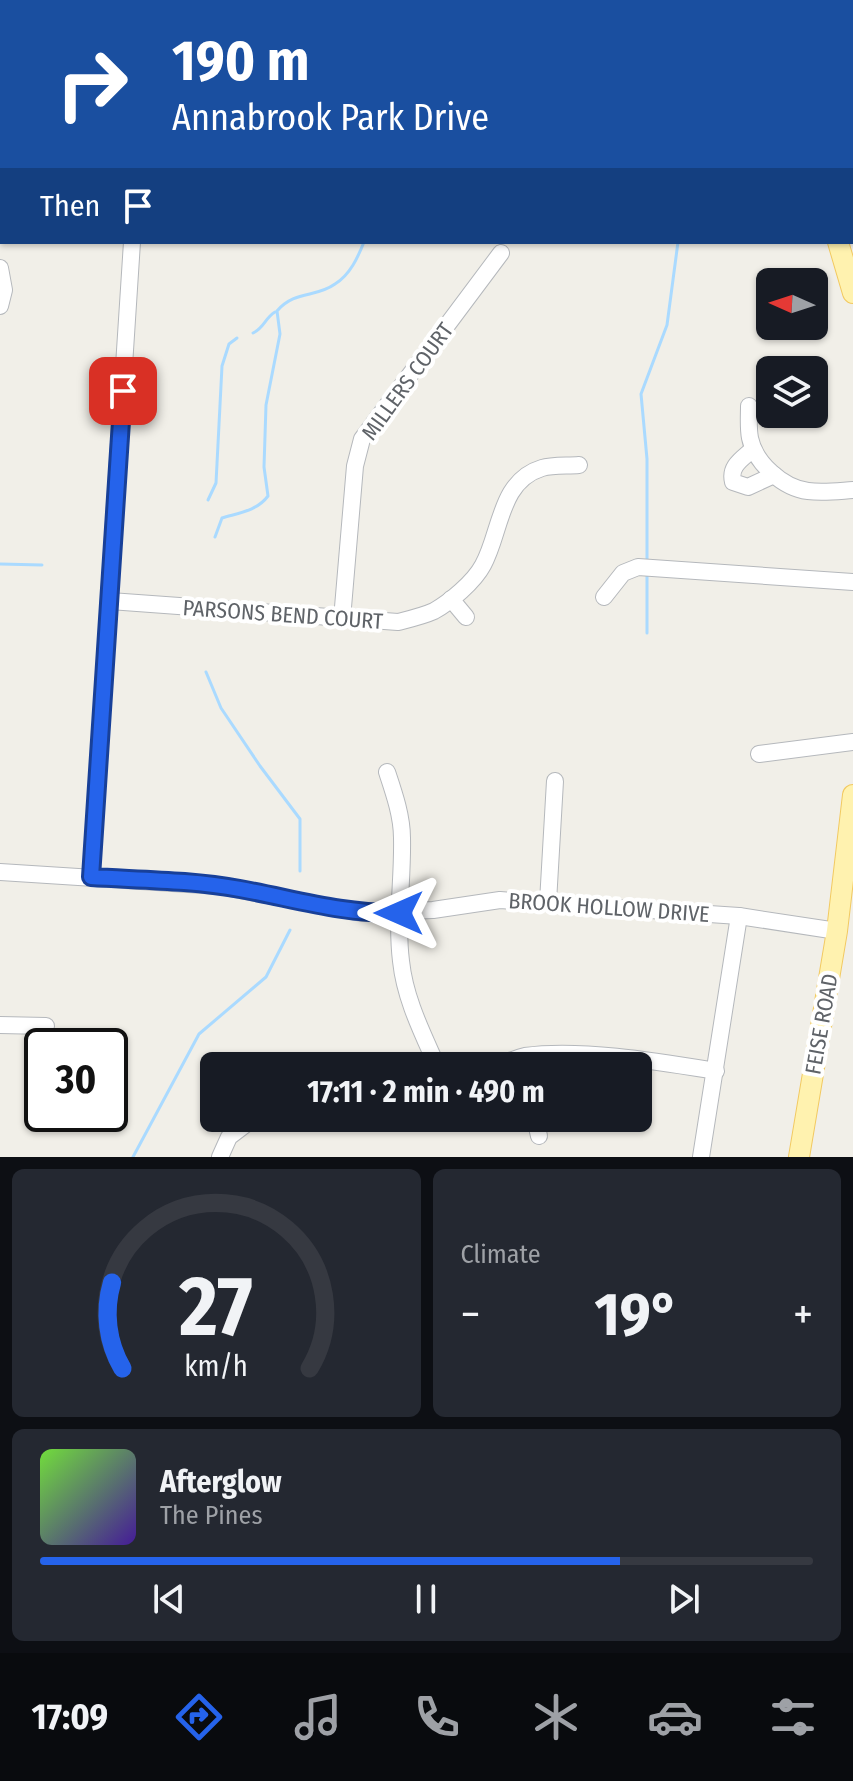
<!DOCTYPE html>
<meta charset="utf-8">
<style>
body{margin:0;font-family:"Fira Sans Condensed",sans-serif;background:#242831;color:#f1f3f6;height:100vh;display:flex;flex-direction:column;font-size:30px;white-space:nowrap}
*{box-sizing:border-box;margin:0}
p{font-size:26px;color:#9ea1a6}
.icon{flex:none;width:44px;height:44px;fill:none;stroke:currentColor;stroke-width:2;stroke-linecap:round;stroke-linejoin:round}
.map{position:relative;height:1157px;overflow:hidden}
.panel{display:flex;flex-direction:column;gap:12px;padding:12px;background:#0d0f14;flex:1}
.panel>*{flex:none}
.guide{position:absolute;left:0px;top:0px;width:854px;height:244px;box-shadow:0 2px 6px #0004;background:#1a4fa0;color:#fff;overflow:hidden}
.needle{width:52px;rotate:273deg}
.controls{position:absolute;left:756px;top:268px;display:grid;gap:16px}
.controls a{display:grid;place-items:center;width:72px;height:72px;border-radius:12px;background:#171b24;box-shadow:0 2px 6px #0004;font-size:40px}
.speed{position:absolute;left:24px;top:1028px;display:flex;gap:16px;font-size:40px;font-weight:700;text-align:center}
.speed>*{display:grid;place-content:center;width:104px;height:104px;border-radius:50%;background:#171b24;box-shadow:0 2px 6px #0004;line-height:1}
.speed .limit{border:4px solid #111;border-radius:12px;background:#fff;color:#111}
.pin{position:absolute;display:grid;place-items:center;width:68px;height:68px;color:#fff;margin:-34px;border-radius:16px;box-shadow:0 4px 12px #0006}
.me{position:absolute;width:88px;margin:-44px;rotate:270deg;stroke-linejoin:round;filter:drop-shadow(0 0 6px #0008)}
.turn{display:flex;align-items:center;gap:28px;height:168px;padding:0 40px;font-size:36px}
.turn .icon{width:104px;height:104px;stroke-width:2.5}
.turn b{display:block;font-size:56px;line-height:68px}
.then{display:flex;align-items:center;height:76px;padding:0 40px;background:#0003;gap:16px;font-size:30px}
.big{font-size:60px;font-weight:700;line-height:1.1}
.panel .card{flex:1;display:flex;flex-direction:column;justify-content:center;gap:12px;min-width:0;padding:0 28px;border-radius:12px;background:#242831}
.panel .dial{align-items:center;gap:0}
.dial svg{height:208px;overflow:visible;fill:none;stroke:#363941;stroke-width:7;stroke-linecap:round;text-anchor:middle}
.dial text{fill:#f1f3f6;stroke:none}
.song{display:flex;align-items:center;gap:24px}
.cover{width:96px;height:96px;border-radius:12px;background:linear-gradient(135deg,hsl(100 70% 55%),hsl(260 70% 35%))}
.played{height:8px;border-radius:4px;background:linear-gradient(90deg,#2563eb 75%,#363941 75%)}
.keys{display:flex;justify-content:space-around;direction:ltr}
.heat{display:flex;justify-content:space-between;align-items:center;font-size:44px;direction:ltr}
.panel .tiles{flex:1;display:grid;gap:12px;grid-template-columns:1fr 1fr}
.card:last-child{grid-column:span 2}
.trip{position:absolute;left:200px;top:1052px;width:452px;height:80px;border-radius:12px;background:#171b24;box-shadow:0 2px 6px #0004;font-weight:700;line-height:80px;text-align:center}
.tab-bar{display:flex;height:128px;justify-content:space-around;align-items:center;background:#090b0e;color:#9ea1a6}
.tab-bar .icon{width:56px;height:56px}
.tab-bar .current{color:#2563eb}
.tab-bar b{font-size:36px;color:#f1f3f6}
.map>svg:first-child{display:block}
</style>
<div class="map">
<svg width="853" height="1157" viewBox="0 0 853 1157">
<rect width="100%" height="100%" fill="#f1efe8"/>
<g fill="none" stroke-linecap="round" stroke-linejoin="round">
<!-- stream -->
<g stroke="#aadaff" stroke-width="3">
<path d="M576 0 578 2"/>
<path d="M534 2V0"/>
<path d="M253 333C264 328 265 318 275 312"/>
<path d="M208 500 216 483 222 366 229 344 237 338"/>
<path d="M215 537 222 518C238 513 257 511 268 496L264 467 266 405 280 334 277 311C295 290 316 298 335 284 350 275 358 257 364 242"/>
<path d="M647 561V459L641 394 667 325 678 242"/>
<path d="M0 564 42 565"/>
<path d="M647 573V633"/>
<path d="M206 672 221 708 260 766 300 819V871"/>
<path d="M133 1157 199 1034 266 977 290 930"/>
</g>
<!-- minor casing -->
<g stroke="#b5b8bc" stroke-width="18">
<g id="minor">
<path d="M315 0 318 2"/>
<path d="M239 2 241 0"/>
<path d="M0 268 4 290 0 306"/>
<path d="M749 406C749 416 748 428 750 438 755 463 783 488 808 491 823 493 838 491 853 490"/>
<path d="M753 449C742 459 729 466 733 482L748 487 774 475"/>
<path d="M604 597 623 573 638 567 853 582"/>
<path d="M451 599 466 617"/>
<path d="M110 601 398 622C410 619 423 616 434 611 450 602 474 582 483 565 501 533 499 481 542 468 552 465 567 466 579 465"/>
<path d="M342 619 355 466 362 439 501 253"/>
<path d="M759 754 853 742"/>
<path d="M387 772C394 793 402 816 402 838 403 879 396 920 401 961 405 999 422 1032 437 1066"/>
<path d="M0 872 219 886 362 913 433 910 500 900 739 916 837 931"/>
<path d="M91 877 132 242"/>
<path d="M548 902 555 781"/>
<path d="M0 1025 46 1026"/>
<path d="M496 1066C506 1063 516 1058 525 1056 580 1048 661 1062 716 1071"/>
<path d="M535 1118 539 1136"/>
<path d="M220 1157 229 1137 254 1118"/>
<path d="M701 1157 739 916"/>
</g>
</g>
<!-- major casing -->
<g stroke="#f2c960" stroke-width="22">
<g id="major">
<path d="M739 0 741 2"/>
<path d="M838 242 853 293"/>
<path d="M799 1157 837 931 853 795"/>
</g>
</g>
<!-- minor -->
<use href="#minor" stroke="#fff" stroke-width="16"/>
<!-- major -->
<use href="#major" stroke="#fff2af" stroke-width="20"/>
</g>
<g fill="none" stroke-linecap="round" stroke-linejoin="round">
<!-- route casing -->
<g stroke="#184099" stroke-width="20">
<path id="route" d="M123 391 91 877C140 880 191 880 240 889 295 899 342 914 399 913"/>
</g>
<!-- route -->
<use href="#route" stroke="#2563eb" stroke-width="14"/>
</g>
<g text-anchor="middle" stroke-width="8" stroke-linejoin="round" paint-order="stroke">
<!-- street labels -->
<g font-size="22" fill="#5f6368" stroke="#fff">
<text transform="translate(407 381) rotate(-54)" y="8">MILLERS COURT</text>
<text transform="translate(283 614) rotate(4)" y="8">PARSONS BEND COURT</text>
<text transform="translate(609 907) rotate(4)" y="8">BROOK HOLLOW DRIVE</text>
<text transform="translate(821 1024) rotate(-80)" y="8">FEISE ROAD</text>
</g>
</g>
</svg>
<div class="controls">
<a><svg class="needle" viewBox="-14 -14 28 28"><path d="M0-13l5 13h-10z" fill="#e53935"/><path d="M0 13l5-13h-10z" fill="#9ea1a6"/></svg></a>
<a><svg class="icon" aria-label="layers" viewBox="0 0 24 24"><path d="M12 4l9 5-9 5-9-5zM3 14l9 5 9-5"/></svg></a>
</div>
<div class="speed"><div class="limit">30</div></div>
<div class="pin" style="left:123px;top:391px;background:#d93025"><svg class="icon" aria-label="arrive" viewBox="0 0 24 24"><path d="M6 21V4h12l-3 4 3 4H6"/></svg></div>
<svg class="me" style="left:399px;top:913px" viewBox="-20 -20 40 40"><path d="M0-17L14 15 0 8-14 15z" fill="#2563eb" stroke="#fff" stroke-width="4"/></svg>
<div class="trip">17:11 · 2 min · 490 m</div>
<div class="guide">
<div class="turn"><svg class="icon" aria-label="right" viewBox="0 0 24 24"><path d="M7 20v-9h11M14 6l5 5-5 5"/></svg><div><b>190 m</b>Annabrook Park Drive</div></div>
<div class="then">Then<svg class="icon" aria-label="arrive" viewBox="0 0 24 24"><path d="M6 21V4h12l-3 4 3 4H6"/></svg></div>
</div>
</div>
<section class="panel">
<div class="tiles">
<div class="card dial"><svg viewBox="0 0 100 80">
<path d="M14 69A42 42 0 1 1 86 69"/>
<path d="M14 69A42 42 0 0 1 10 36" stroke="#2563eb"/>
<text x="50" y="56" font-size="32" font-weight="700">27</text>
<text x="50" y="72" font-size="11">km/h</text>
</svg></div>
<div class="card"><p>Climate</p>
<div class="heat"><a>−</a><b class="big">19°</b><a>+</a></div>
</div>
<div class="card">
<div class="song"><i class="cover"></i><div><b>Afterglow</b><p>The Pines</p></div></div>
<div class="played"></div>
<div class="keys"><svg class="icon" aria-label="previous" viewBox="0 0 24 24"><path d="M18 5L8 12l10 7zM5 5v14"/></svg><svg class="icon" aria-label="pause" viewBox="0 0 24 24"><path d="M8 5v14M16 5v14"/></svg><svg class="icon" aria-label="next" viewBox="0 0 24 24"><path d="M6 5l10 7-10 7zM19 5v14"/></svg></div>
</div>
</div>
</section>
<nav class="tab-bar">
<b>17:09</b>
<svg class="icon current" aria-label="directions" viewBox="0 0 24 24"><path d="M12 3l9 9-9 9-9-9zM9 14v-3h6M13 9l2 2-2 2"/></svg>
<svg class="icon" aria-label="music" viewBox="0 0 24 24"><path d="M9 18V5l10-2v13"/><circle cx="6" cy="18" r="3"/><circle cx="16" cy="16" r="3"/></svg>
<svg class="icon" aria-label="phone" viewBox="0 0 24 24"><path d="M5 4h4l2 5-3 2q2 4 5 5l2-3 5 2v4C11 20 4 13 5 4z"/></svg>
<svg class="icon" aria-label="climate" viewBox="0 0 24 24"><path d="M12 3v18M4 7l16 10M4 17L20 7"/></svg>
<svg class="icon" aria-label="car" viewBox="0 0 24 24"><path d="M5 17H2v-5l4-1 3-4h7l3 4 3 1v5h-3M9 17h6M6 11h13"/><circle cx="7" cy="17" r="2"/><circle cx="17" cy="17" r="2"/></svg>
<svg class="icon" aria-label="filters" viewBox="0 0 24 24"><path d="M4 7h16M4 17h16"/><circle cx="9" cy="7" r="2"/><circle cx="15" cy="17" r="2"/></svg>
</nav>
